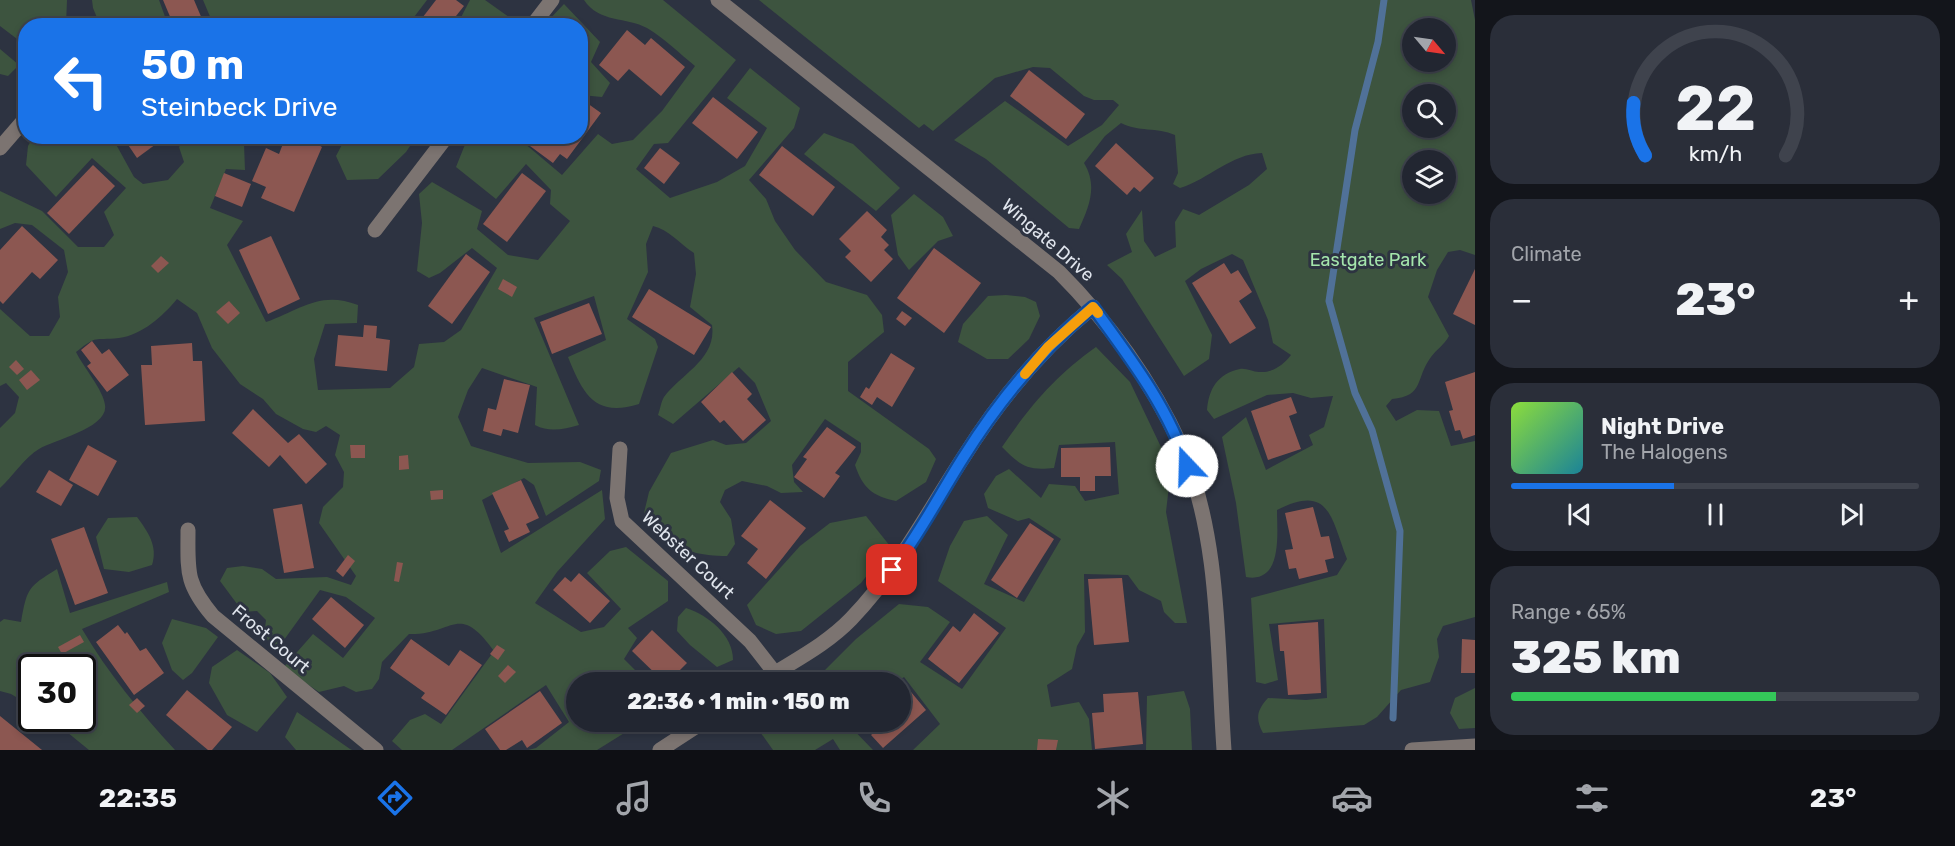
<!DOCTYPE html>
<meta charset="utf-8">
<style>
body{margin:0;font-family:Rubik,sans-serif;background:#2a2e39;color:#f1f3f6;height:100vh;display:flex;flex-direction:column;font-size:22px;white-space:nowrap}
*{box-sizing:border-box;margin:0}
p{font-size:20px;color:#a2a5ab}
.icon{flex:none;width:33px;height:33px;fill:none;stroke:currentColor;stroke-width:2;stroke-linecap:round;stroke-linejoin:round}
.map{position:relative;flex:1;overflow:hidden}
.drawer{display:flex;flex-direction:column;gap:15px;padding:15px;background:#13151b;width:480px}
.drawer>*{flex:none}
.hud{position:absolute;left:18px;top:18px;width:570px;height:126px;border-radius:24px;box-shadow:0 3px 9px #0003,0 0 0 2px #3f434d;background:#1a73e8;color:#fff;overflow:hidden}
.needle{width:39px;rotate:119deg}
.buttons{position:absolute;left:1402px;top:18px;display:grid;gap:12px}
.buttons a{display:grid;place-items:center;width:54px;height:54px;border-radius:50%;background:#222631;box-shadow:0 3px 9px #0003,0 0 0 2px #3f434d;font-size:30px}
.speed{position:absolute;left:18px;top:654px;display:flex;gap:12px;font-size:30px;font-weight:700;text-align:center}
.speed>*{display:grid;place-content:center;width:78px;height:78px;border-radius:50%;background:#222631;box-shadow:0 3px 9px #0003,0 0 0 2px #3f434d;line-height:1}
.speed .limit{border:3px solid #111;border-radius:9px;background:#fff;color:#111}
.pin{position:absolute;display:grid;place-items:center;width:51px;height:51px;color:#fff;margin:-26px;border-radius:12px;box-shadow:0 3px 9px #0006}
.me{position:absolute;width:66px;margin:-33px;rotate:339deg;stroke-linejoin:round;filter:drop-shadow(0 0 4px #0008)}
.turn{display:flex;align-items:center;gap:21px;height:126px;padding:0 24px;font-size:27px}
.turn .icon{width:78px;height:78px;stroke-width:2.5}
.turn b{display:block;font-size:42px;line-height:51px}
.big{font-size:45px;font-weight:800;line-height:1.1}
.drawer .tile{flex:1;display:flex;flex-direction:column;justify-content:center;gap:9px;min-width:0;padding:0 21px;border-radius:24px;background:#2a2e39}
.drawer .dial{align-items:center;gap:0}
.dial svg{height:156px;overflow:visible;fill:none;stroke:#3f434d;stroke-width:7;stroke-linecap:round;text-anchor:middle}
.dial text{fill:#f1f3f6;stroke:none}
.song{display:flex;align-items:center;gap:18px}
.cover{width:72px;height:72px;border-radius:9px;background:linear-gradient(135deg,hsl(90 70% 55%),hsl(190 70% 35%))}
.played{height:6px;border-radius:3px;background:linear-gradient(90deg,#1a73e8 40%,#3f434d 40%)}
.keys{display:flex;justify-content:space-around;direction:ltr}
.heat{display:flex;justify-content:space-between;align-items:center;font-size:33px;direction:ltr}
.charge{height:9px;border-radius:4px;background:linear-gradient(90deg,#34c759 65%,#3f434d 0)}
.trip{position:absolute;left:566px;top:672px;width:345px;height:60px;border-radius:30px;background:#222631;box-shadow:0 3px 9px #0003,0 0 0 2px #3f434d;font-weight:800;line-height:60px;text-align:center}
.tabs{display:flex;height:96px;justify-content:space-around;align-items:center;background:#0e0f14;color:#a2a5ab}
.tabs .icon{width:42px;height:42px}
.tabs .active{color:#1a73e8}
.tabs b{font-size:27px;color:#f1f3f6}
main{display:flex;flex:1;min-height:0}
.map>svg:first-child{display:block}
</style>
<main>
<div class="map">
<svg width="1475" height="750" viewBox="0 0 1475 750">
<rect width="100%" height="100%" fill="#2d3341"/>
<!-- green -->
<g fill="#3d543f" fill-rule="evenodd">
<path d="M0 0H67L66 25 26 26 25 45 0 26Z"/>
<path d="M92 0H159L168 25H100L93 8Z"/>
<path d="M203 0H427L408 25 214 26Z"/>
<path d="M470 0H485L519 24 457 25Z"/>
<path d="M584 0H663L736 60 668 143 654 144 636 169 670 198 717 182 745 166 767 128 727 98 750 68 800 108 794 128 749 180 766 199 775 221 795 250 826 282 867 295 882 315 884 332 848 362V391L929 449 936 459 926 482 896 501C872 496 863 488 855 465L861 452V443L825 419 792 465 794 482 803 492 781 493 767 486 742 481 725 490 720 502 731 519 735 544 727 556C703 556 674 551 656 534 650 529 647 519 644 513L649 492 671 453 713 440 726 445 746 443 771 421 755 383 739 367 673 424 658 415C660 410 661 402 664 397 681 374 717 359 712 325L690 307 696 274 694 253C680 244 668 229 653 226L646 244 648 272 627 319 655 339 658 347 639 404C595 418 583 394 568 357L606 340 594 296 534 318 579 425C564 429 550 433 535 425L537 387 482 368 468 390 458 417 471 446 528 463 580 462 601 470 599 481 546 516 534 485 524 478 482 500 501 553 602 490 605 519 557 572 535 603 581 632 604 627 621 609 587 573 610 551 626 547 668 581V601L628 628 637 638 624 659 647 682H576V722H642L597 750H528L536 748 569 722 546 685 452 750H402L392 741 410 720 425 714 441 724 494 651C458 601 454 635 409 634L382 662 379 679 372 689 356 692 344 686 319 692 283 668 313 634 343 658 375 618 346 597 320 590 276 651 264 636 266 620 257 611 243 612 220 581 227 568 243 566 262 569 276 579 327 577 351 585 356 576 319 523 323 507 343 487 344 472 335 455 340 435 326 426 316 432 303 429 276 414 263 399 240 384 212 348 197 313 177 299C163 316 142 335 119 338 92 341 99 334 76 352 82 365 104 391 105 405 109 428 54 440 39 449 25 457 12 477 0 488V428L15 413 19 397 6 383 0 386V309L30 336H49L60 317 58 297 68 272 64 250 32 225 15 223 0 229V191L42 211 78 247H104L114 235 104 212 126 188 92 158 56 197 26 165 28 146 33 137H112L134 177 143 184 168 180 184 162 179 147 186 137H250L244 144 245 170 226 169 210 208 243 221 227 245 266 322C300 310 320 290 358 305L357 323 325 324 314 359 318 390 390 388 414 367 419 344 444 342 461 330 497 268 472 248 440 273 429 278 417 271 422 223 419 194 432 182 482 211 477 229 508 255 538 260 570 221 550 204 551 190 526 164 496 199 456 167 468 137H517L562 175 598 134 612 144 633 140 662 111 695 66C680 54 664 38 647 28 627 17 599 23 584 0Z"/>
<path d="M759 0H1471L1475 20V255L1460 250 1448 252 1437 270 1428 297 1449 336C1444 345 1437 349 1431 357 1415 378 1425 396 1392 399L1386 406 1396 421 1417 410 1439 411 1451 446 1475 441V617L1443 626 1437 639 1439 657 1430 682 1401 690 1377 717 1364 725 1263 733C1255 718 1257 710 1268 698L1306 700 1327 698 1324 619 1269 624 1278 680 1265 684 1256 682 1251 598 1337 575 1347 559C1331 518 1330 483 1277 510 1277 533 1283 584 1246 577L1236 503 1222 437 1246 417 1266 470 1313 445 1309 435 1324 427 1333 396 1311 398 1293 393 1267 395 1214 419 1207 410C1209 389 1217 374 1240 369 1246 368 1253 372 1259 372 1273 373 1283 365 1291 355L1273 343 1268 320 1243 260 1232 254 1201 269 1185 281 1212 335 1209 359 1184 376 1122 279 1107 265 1132 252 1126 234 1142 210 1144 241 1155 257 1176 247 1175 222 1183 209 1199 215 1249 185 1267 169 1262 153C1231 154 1209 179 1180 188L1173 184 1178 173 1175 135C1157 127 1138 132 1121 123L1105 136 1084 163C1098 186 1089 207 1079 229L1069 228 986 159 954 140 1005 101 1068 146 1102 125 1119 105 1113 100H1094L1084 96 1050 68 1033 67 995 78 933 131 924 124 919 128ZM1413 28H1446V62H1413ZM1413 94H1446V128H1413ZM1413 160H1446V194H1413Z"/>
<path d="M564 4 600 42 591 62 610 83 602 97 581 95 580 26 544 25Z"/>
<path d="M0 49 19 65 8 76 0 74Z"/>
<path d="M824 133 853 144 900 188 876 211 804 154Z"/>
<path d="M346 137V136L416 137 406 152 378 179 347 180 336 156Z"/>
<path d="M914 194 943 217 953 236 938 241 909 270 898 255 891 215Z"/>
<path d="M1006 295 1025 297 1036 302 1040 316 1029 339 1008 359H987L958 342 963 324 988 296Z"/>
<path d="M1096 347 1130 382 1171 468 1166 512 1187 623H1175L1164 612 1161 601 1139 590 1128 575 1084 574 1085 632 1077 646 1072 669 1047 685 1051 707 1079 702 1089 719 1092 750H913L940 724 904 677 897 682H830L825 670 856 639 899 604 928 607 950 622 920 662 962 689 1006 628 938 581 950 546 964 521 987 516 1008 535 984 584 1024 602 1061 539 1029 518 1018 521 988 508 984 494 996 476 1009 469 1041 498 1049 484 1075 486 1085 501 1119 494 1115 442 1059 445 1054 468C1027 471 1021 466 1002 447 1030 406 1055 376 1096 347Z"/>
<path d="M866 516 890 546 861 583 801 631 776 634 756 625 747 605 800 546 830 523Z"/>
<path d="M137 517C148 532 158 546 152 565L129 572 104 569 96 537 108 518Z"/>
<path d="M57 569 70 613 167 582 169 592 82 629C108 673 140 712 175 750H89L51 719 82 718V668H32L31 706 11 694 0 691V622L4 619 21 622C27 588 28 587 57 569Z"/>
<path d="M686 608C708 615 733 635 733 660L717 667 690 645 677 631 678 617Z"/>
<path d="M172 619 206 628 218 637 192 673 183 680 172 670 162 643Z"/>
<path d="M237 650 270 673 287 697 257 732 227 715 209 683 212 667Z"/>
<path d="M1475 688V728L1459 729 1450 713 1455 698Z"/>
<path d="M1184 691 1190 709 1192 750H1146L1147 696Z"/>
<path d="M297 712 350 749 352 750H296L285 737Z"/>
<path d="M753 722H846L873 750H840L833 739 815 750H773Z"/>
</g>
<g fill="none" stroke-linecap="round" stroke-linejoin="round">
<!-- stream -->
<path stroke="#507198" stroke-width="7" d="M1384 0 1378 42 1355 130 1329 301 1355 393 1372 430 1400 531 1393 718"/>
</g>
<!-- building -->
<g fill="#8c5751">
<path d="M163 0H194L205 26H174Z"/>
<path d="M436 0H456L464 6 448 26H416Z"/>
<path d="M627 30 645 45 651 38 685 67 661 96 629 69 618 81 599 65Z"/>
<path d="M1029 70 1085 114 1066 139 1010 96Z"/>
<path d="M713 97 758 132 737 159 692 123Z"/>
<path d="M580 98 601 113 567 159 560 154 553 163 530 146 537 136H580Z"/>
<path d="M122 136H167L137 158Z"/>
<path d="M286 136H303L322 147 294 212 261 198 266 187 252 181 266 148 279 154Z"/>
<path d="M1116 143 1154 178 1140 192 1134 187 1127 195 1095 166Z"/>
<path d="M782 146 835 187 813 216 759 175Z"/>
<path d="M660 148 680 163 664 184 644 168Z"/>
<path d="M93 165 115 186 69 234 47 213Z"/>
<path d="M224 173 251 184 242 207 215 196Z"/>
<path d="M522 173 546 191 507 242 483 224Z"/>
<path d="M867 211 887 230 881 237 889 245 884 250 893 259 871 282 845 257 851 251 839 239Z"/>
<path d="M22 226 58 260 40 279 32 272 3 304 0 301V250Z"/>
<path d="M271 236 300 299 268 314 239 250Z"/>
<path d="M934 248 981 283 944 333 897 298Z"/>
<path d="M466 254 490 272 452 324 428 306Z"/>
<path d="M161 256 169 263 158 273 151 266Z"/>
<path d="M1224 263 1231 274 1238 270 1252 292 1239 301 1256 328 1230 344 1192 283Z"/>
<path d="M1475 269V325L1453 314Z"/>
<path d="M503 279 517 287 512 297 498 289Z"/>
<path d="M649 289 711 327 694 355 632 317Z"/>
<path d="M229 301 240 313 228 324 216 312Z"/>
<path d="M589 303 602 334 552 354 540 322Z"/>
<path d="M902 311 912 318 905 326 896 319Z"/>
<path d="M364 325 377 326 376 338 390 340 387 371 335 366 338 335 363 337Z"/>
<path d="M92 341 102 354 109 349 129 375 107 392 87 366 91 363 81 350Z"/>
<path d="M192 343 193 361H202L205 421 145 425 141 365H152L151 346Z"/>
<path d="M891 353 915 368 892 407 877 397 872 405 860 397 866 387 869 389Z"/>
<path d="M16 360 24 369 17 375 9 367Z"/>
<path d="M31 370 40 380 27 390 19 380Z"/>
<path d="M732 372 752 394 747 399 766 420 743 441 724 420 720 423 701 402Z"/>
<path d="M1475 372V435L1463 439 1460 430 1455 431 1449 411 1453 410 1445 382Z"/>
<path d="M504 379 530 385 518 433 503 429 501 436 483 431 488 408 496 410Z"/>
<path d="M1291 397 1297 413 1289 416 1301 449 1268 460 1251 411Z"/>
<path d="M253 409 288 443 299 434 327 464 306 484 280 455 269 467 232 433Z"/>
<path d="M827 427 856 447 835 473 840 476 824 498 794 477 807 459 803 457Z"/>
<path d="M88 445 117 461 98 496 69 480Z"/>
<path d="M350 445H365V458H351Z"/>
<path d="M1110 447 1111 476H1095V491H1080V477H1061V448Z"/>
<path d="M408 455 409 469 399 470V456Z"/>
<path d="M49 470 73 485 61 506 36 492Z"/>
<path d="M521 480 539 518 526 524 530 532 509 542 504 531 509 529 492 493Z"/>
<path d="M443 490V499L431 500 430 491Z"/>
<path d="M770 500 806 528 766 579 747 563 758 549 741 536Z"/>
<path d="M302 504 314 568 284 573 273 509Z"/>
<path d="M1313 507 1321 537 1329 536 1334 558 1325 560 1328 572 1299 579 1296 568 1289 569 1285 550 1293 549 1285 513Z"/>
<path d="M1030 523 1054 539 1017 598 991 580Z"/>
<path d="M84 527 108 593 75 605 51 539Z"/>
<path d="M348 555 355 561 343 577 336 571Z"/>
<path d="M397 562 403 563 399 582 394 581Z"/>
<path d="M579 573 610 601 590 623 553 590 565 577 571 582Z"/>
<path d="M1122 578 1129 642 1094 645 1088 579Z"/>
<path d="M331 597 364 625 345 648 312 619Z"/>
<path d="M974 613 999 633 959 683 928 659 953 626 960 632Z"/>
<path d="M1318 622 1321 693 1288 695 1284 651H1280L1278 625Z"/>
<path d="M118 625 125 634 127 632 140 651 146 648 164 673 134 695 96 642Z"/>
<path d="M652 630 687 663 668 682H664L632 651Z"/>
<path d="M80 635 84 642 62 654 58 647Z"/>
<path d="M411 639 449 666 460 650 482 665 446 715 421 698 425 693 390 668Z"/>
<path d="M1462 639 1475 640V673H1461Z"/>
<path d="M497 645 505 650 498 660 490 654Z"/>
<path d="M508 665 516 672 505 683 498 676Z"/>
<path d="M906 686 926 710 883 748 871 735 882 725 879 722H900V691Z"/>
<path d="M187 690 232 727 212 750H208L166 715Z"/>
<path d="M540 691 562 723 527 748 522 740 506 750H500L485 729Z"/>
<path d="M1138 692 1143 744 1095 749 1092 713 1104 712 1103 694Z"/>
<path d="M137 698 145 706 137 713 129 705Z"/>
<path d="M0 716 42 750H0Z"/>
<path d="M1038 739 1058 740 1056 750H1037Z"/>
</g>
<g fill="none" stroke-linecap="round" stroke-linejoin="round">
<!-- minor -->
<g stroke="#7c7471" stroke-width="15">
<path d="M718 0 1059 272C1108 321 1152 382 1181 446 1221 537 1217 652 1224 750"/>
<path d="M532 26 552 0"/>
<path d="M0 148 26 118"/>
<path d="M375 230 447 136"/>
<path d="M620 449 617 498 622 521 750 641 775 673"/>
<path d="M188 530C188 571 185 583 213 616L376 750"/>
<path d="M761 682C791 662 825 646 851 619 898 570 926 515 963 458 998 402 1041 349 1093 307"/>
<path d="M660 750 703 722"/>
<path d="M1412 750 1475 746"/>
</g>
</g>
<g fill="none" stroke-linecap="round" stroke-linejoin="round">
<!-- route casing -->
<g stroke="#114b97" stroke-width="15">
<path id="route" d="M892 570C919 535 939 496 963 458 998 402 1041 349 1093 307 1128 355 1169 408 1187 466"/>
</g>
<!-- route -->
<use href="#route" stroke="#1a73e8" stroke-width="10"/>
<!-- slow -->
<path stroke="#f59e0b" stroke-width="10" d="M1025 374 1048 347 1093 307 1098 313"/>
</g>
<g text-anchor="middle" stroke-width="6" stroke-linejoin="round" paint-order="stroke">
<!-- street labels -->
<g font-size="18" fill="#e0e5ed" stroke="#2d3341">
<text transform="translate(1048 240) rotate(41)" y="6">Wingate Drive</text>
<text transform="translate(688 555) rotate(43)" y="6">Webster Court</text>
<text transform="translate(271 639) rotate(40)" y="6">Frost Court</text>
</g>
<!-- park labels -->
<g font-size="18" fill="#a4e5ac" stroke="#2d3341">
<text x="1368" y="266">Eastgate Park</text>
</g>
</g>
</svg>
<div class="buttons">
<a><svg class="needle" viewBox="-14 -14 28 28"><path d="M0-13l5 13h-10z" fill="#e53935"/><path d="M0 13l5-13h-10z" fill="#a2a5ab"/></svg></a>
<a><svg class="icon" aria-label="search" viewBox="0 0 24 24"><circle cx="10" cy="10" r="6"/><path d="M15 15l6 6"/></svg></a>
<a><svg class="icon" aria-label="layers" viewBox="0 0 24 24"><path d="M12 4l9 5-9 5-9-5zM3 14l9 5 9-5"/></svg></a>
</div>
<div class="speed"><div class="limit">30</div></div>
<div class="pin" style="left:892px;top:570px;background:#d93025"><svg class="icon" aria-label="arrive" viewBox="0 0 24 24"><path d="M6 21V4h12l-3 4 3 4H6"/></svg></div>
<svg class="me" style="left:1187px;top:466px" viewBox="-20 -20 40 40"><circle r="19" fill="#fff"/><path d="M0-13L10 11 0 6-10 11z" fill="#1a73e8"/></svg>
<div class="trip">22:36 · 1 min · 150 m</div>
<div class="hud">
<div class="turn"><svg class="icon" aria-label="left" viewBox="0 0 24 24"><path d="M17 20v-9H6M10 6l-5 5 5 5"/></svg><div><b>50 m</b>Steinbeck Drive</div></div>
</div>
</div>
<section class="drawer">
<div class="tile dial"><svg viewBox="0 0 100 80">
<path d="M14 69A42 42 0 1 1 86 69"/>
<path d="M14 69A42 42 0 0 1 8 42" stroke="#1a73e8"/>
<text x="50" y="56" font-size="32" font-weight="700">22</text>
<text x="50" y="72" font-size="11">km/h</text>
</svg></div>
<div class="tile"><p>Climate</p>
<div class="heat"><a>−</a><b class="big">23°</b><a>+</a></div>
</div>
<div class="tile">
<div class="song"><i class="cover"></i><div><b>Night Drive</b><p>The Halogens</p></div></div>
<div class="played"></div>
<div class="keys"><svg class="icon" aria-label="previous" viewBox="0 0 24 24"><path d="M18 5L8 12l10 7zM5 5v14"/></svg><svg class="icon" aria-label="pause" viewBox="0 0 24 24"><path d="M8 5v14M16 5v14"/></svg><svg class="icon" aria-label="next" viewBox="0 0 24 24"><path d="M6 5l10 7-10 7zM19 5v14"/></svg></div>
</div>
<div class="tile"><p>Range · 65%</p><b class="big">325 km</b><div class="charge"></div></div>
</section>
</main>
<nav class="tabs">
<b>22:35</b>
<svg class="icon active" aria-label="directions" viewBox="0 0 24 24"><path d="M12 3l9 9-9 9-9-9zM9 14v-3h6M13 9l2 2-2 2"/></svg>
<svg class="icon" aria-label="music" viewBox="0 0 24 24"><path d="M9 18V5l10-2v13"/><circle cx="6" cy="18" r="3"/><circle cx="16" cy="16" r="3"/></svg>
<svg class="icon" aria-label="phone" viewBox="0 0 24 24"><path d="M5 4h4l2 5-3 2q2 4 5 5l2-3 5 2v4C11 20 4 13 5 4z"/></svg>
<svg class="icon" aria-label="climate" viewBox="0 0 24 24"><path d="M12 3v18M4 7l16 10M4 17L20 7"/></svg>
<svg class="icon" aria-label="car" viewBox="0 0 24 24"><path d="M5 17H2v-5l4-1 3-4h7l3 4 3 1v5h-3M9 17h6M6 11h13"/><circle cx="7" cy="17" r="2"/><circle cx="17" cy="17" r="2"/></svg>
<svg class="icon" aria-label="filters" viewBox="0 0 24 24"><path d="M4 7h16M4 17h16"/><circle cx="9" cy="7" r="2"/><circle cx="15" cy="17" r="2"/></svg>
<b>23°</b>
</nav>
